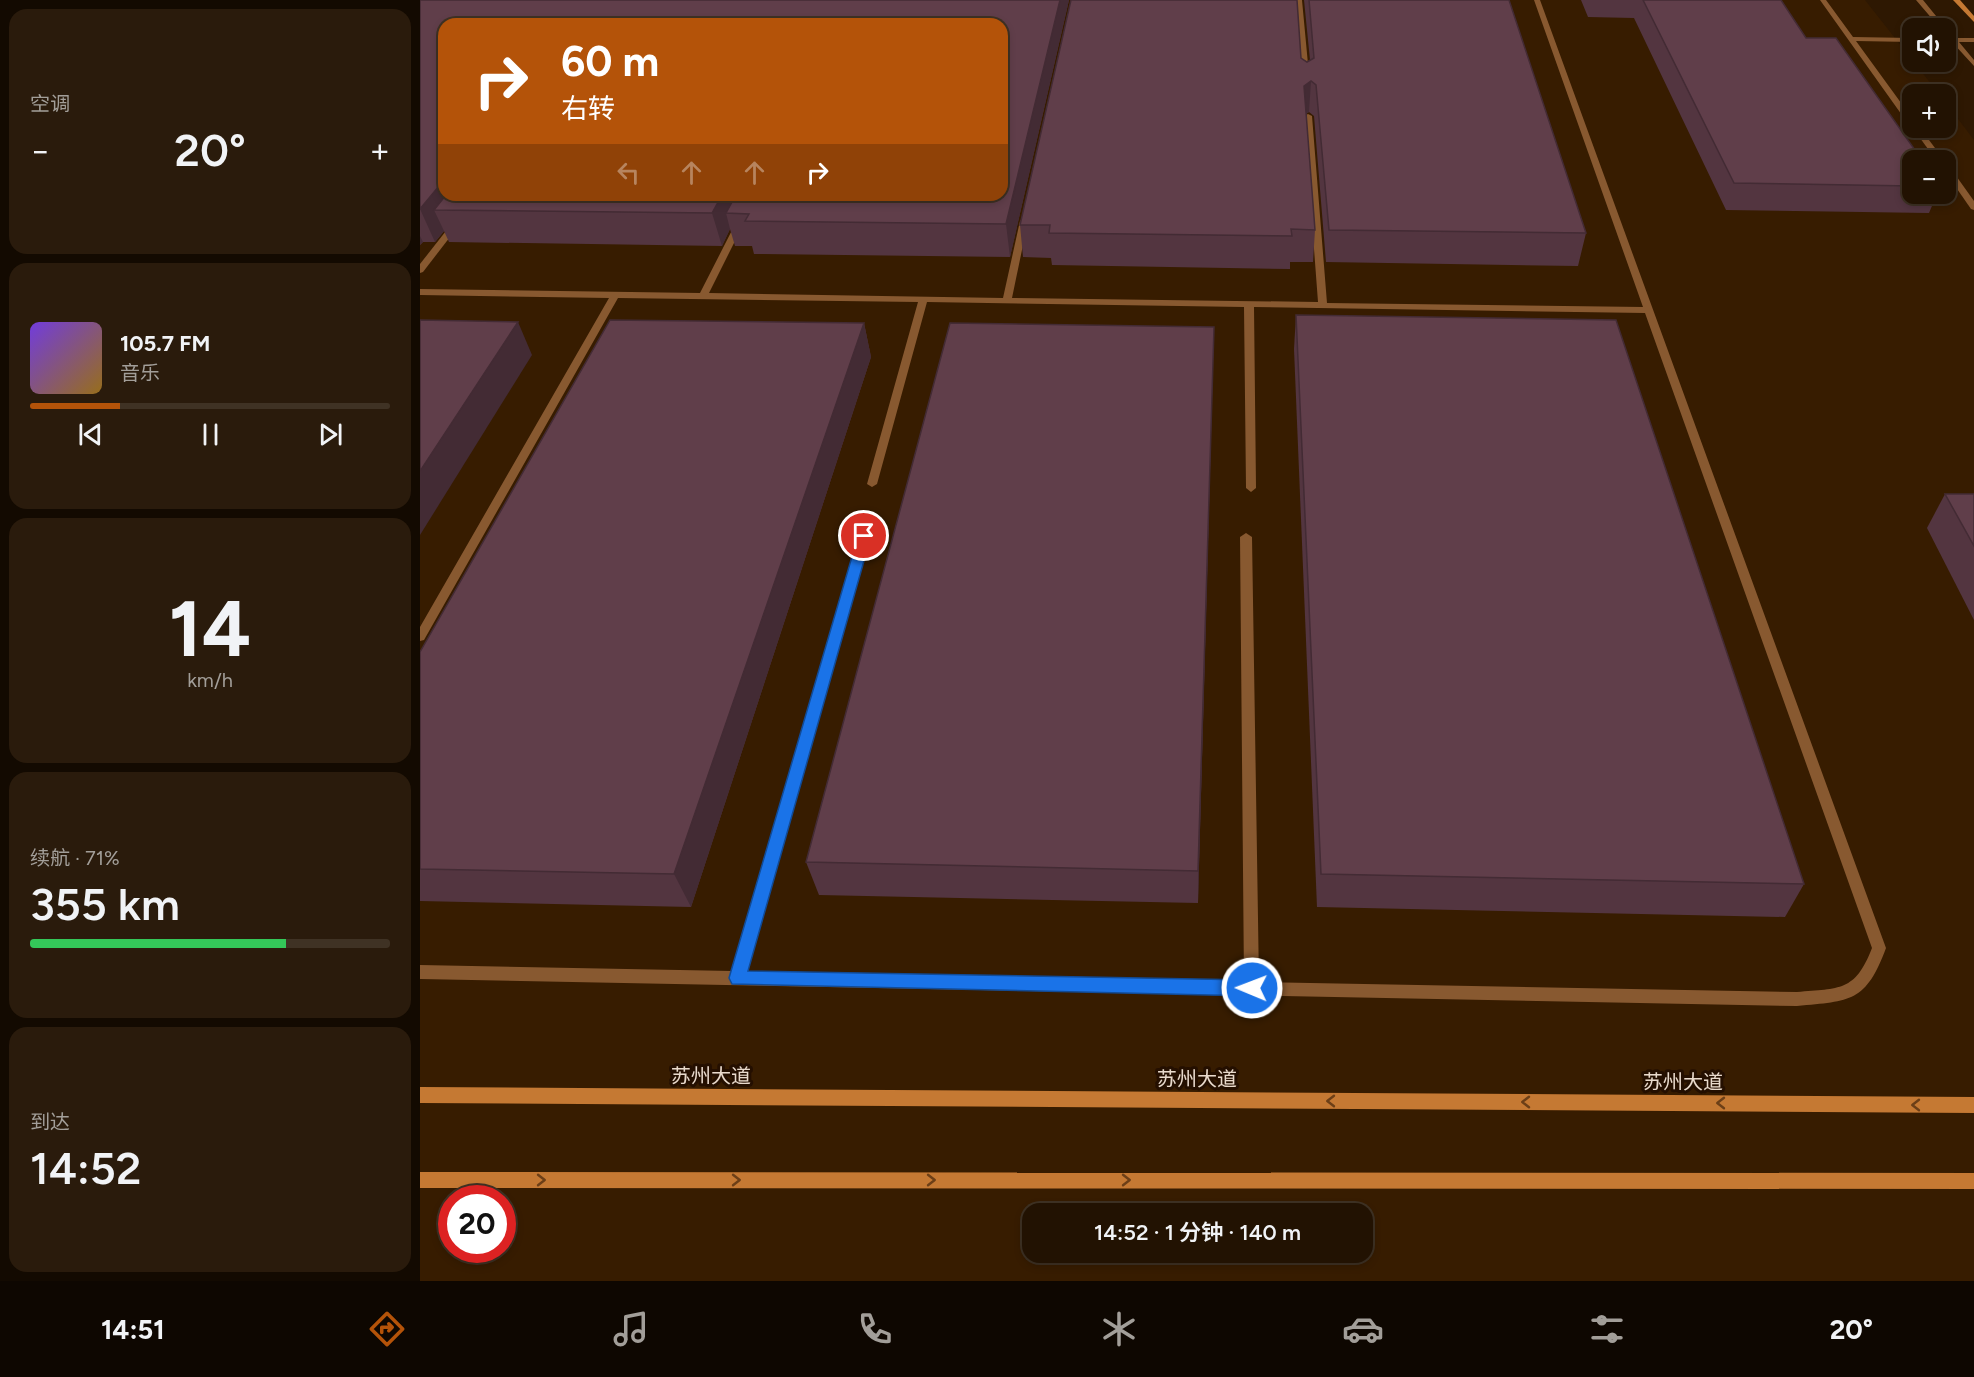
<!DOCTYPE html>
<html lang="zh">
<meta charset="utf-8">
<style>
body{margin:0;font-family:Figtree,"Noto Sans SC",sans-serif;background:#2a1b0c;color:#f1f3f6;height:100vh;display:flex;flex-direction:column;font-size:22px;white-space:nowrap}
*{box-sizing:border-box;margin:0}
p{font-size:20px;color:#a29e99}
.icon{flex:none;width:33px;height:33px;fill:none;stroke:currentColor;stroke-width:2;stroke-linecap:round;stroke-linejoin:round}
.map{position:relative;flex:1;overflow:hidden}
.side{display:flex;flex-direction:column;gap:9px;padding:9px;background:#130a01;width:420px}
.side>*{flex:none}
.guide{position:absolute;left:18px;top:18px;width:570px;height:183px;border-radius:18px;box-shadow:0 3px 9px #0003,0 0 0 2px #3f3224;background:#b45309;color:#fff;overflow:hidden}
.tools{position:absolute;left:1482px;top:18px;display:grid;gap:12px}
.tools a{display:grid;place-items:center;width:54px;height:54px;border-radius:12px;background:#221202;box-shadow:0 3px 9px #0003,0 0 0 2px #3f3224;font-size:30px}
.speed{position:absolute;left:18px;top:1185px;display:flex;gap:12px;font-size:30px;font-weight:700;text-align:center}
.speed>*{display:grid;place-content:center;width:78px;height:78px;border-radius:50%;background:#221202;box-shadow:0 3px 9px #0003,0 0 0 2px #3f3224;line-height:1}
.speed .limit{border:9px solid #d22;background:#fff;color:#111}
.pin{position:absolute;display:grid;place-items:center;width:51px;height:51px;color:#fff;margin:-26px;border:3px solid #fff;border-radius:50%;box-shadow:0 2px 6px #0007}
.me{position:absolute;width:66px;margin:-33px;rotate:271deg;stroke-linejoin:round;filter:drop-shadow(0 0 4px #0008)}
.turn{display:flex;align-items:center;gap:21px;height:126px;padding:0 24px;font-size:27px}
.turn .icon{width:78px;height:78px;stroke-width:2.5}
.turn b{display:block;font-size:42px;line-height:51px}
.lanes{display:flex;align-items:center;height:57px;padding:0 24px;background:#0003;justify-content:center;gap:30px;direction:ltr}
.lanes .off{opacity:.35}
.big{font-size:45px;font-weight:600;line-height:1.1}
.side .card{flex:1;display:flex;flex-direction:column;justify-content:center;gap:9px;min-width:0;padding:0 21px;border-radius:18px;background:#2a1b0c}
.side .dial{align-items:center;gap:0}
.dial b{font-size:78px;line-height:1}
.song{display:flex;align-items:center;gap:18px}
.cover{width:72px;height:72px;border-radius:9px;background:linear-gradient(135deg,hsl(260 70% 55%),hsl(40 70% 35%))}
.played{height:6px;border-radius:3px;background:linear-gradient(90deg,#b45309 25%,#3f3224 25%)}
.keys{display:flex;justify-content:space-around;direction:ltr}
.heat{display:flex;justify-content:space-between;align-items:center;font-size:33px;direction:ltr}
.charge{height:9px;border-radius:4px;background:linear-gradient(90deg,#34c759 71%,#3f3224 0)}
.trip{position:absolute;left:602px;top:1203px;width:351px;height:60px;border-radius:18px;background:#221202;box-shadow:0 3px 9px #0003,0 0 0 2px #3f3224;font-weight:600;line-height:60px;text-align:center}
.tabs{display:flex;height:96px;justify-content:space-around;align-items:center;background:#0e0701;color:#a29e99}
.tabs .icon{width:42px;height:42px}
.tabs .on{color:#b45309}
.tabs b{font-size:27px;color:#f1f3f6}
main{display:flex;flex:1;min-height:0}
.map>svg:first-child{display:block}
</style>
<main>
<section class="side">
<div class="card"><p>空调</p>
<div class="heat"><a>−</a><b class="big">20°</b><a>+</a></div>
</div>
<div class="card">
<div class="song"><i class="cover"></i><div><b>105.7 FM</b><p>音乐</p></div></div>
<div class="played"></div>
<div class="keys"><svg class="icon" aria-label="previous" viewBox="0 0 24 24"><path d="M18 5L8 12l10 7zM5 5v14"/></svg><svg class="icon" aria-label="pause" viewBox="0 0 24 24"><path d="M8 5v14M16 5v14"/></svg><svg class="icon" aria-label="next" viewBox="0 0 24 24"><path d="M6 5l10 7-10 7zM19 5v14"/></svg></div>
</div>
<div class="card dial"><b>14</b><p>km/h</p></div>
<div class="card"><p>续航 · 71%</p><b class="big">355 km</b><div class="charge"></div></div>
<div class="card"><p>到达</p><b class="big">14:52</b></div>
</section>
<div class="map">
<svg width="1554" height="1281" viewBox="0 0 1554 1281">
<rect width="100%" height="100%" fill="#2e1802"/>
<!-- built -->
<path fill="#371c00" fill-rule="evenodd" d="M0 0H1445L1519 94H1492V128H1526V103L1554 140V1281H0ZM24 24H582V195H24ZM1492 160H1526V194H1492ZM32 1198H82V1250H32ZM612 1214H942V1252H612Z"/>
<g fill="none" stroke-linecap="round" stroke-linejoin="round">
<!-- lane -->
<g fill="#885930" fill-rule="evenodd">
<path d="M876 0H882L889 75 885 77 881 75Z"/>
<path d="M1114 0H1120L1466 948C1446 1002 1431 1001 1377 1006L0 979V965L312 971 438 536 444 532 450 536 327 972 824 981 820 537 826 533 832 537 839 982 1377 992C1420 988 1435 992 1452 948L1225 313 834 307 836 488 831 492 826 488 824 307 507 302 457 484 452 487 447 484 498 302 198 298 4 640 0 641V627L189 298 0 295V289L280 293 330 195H338L289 293 583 298 600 221 604 218 608 221 592 298 898 302 884 116 888 114 892 116 907 303 1223 307Z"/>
<path d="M1400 0H1406L1433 37 1492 38V42L1436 41 1492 118V125H1489Z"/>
<path d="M1496 0H1503L1525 27 1526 29 1536 38H1554V42H1539L1554 60V66L1532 42 1526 41V39L1528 38 1526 35V28H1520Z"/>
<path d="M1492 127 1500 128 1524 160H1516Z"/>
<path d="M1526 166H1529L1554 201V210L1551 209 1526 173Z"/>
<path d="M33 222 40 224 3 272 0 273V264Z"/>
</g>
<!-- secondary -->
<g fill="#c57933" fill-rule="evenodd">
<path d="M1533 0H1540L1554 16V22Z"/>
<path d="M0 1087 1554 1097V1113L0 1103Z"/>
<path d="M0 1172 1554 1173V1189L0 1188Z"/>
</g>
</g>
<!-- wall -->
<g fill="#533540" fill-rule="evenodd">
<path d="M0 0H649L590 257 334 254 332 246H315L310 229 302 246 29 242 24 231 15 242H3L0 245ZM24 24 582 195H24Z"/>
<path d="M884 0H1089L1166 233 1158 266 906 262 894 116 889 112 886 114 895 230 893 262H870V269L632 265 631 258 603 257 600 225 881 58 887 62 890 60Z"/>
<path d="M1161 0H1361L1386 38 1492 160V194H1517L1509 213 1306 210 1214 18 1168 17Z"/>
<path d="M876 315 1384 884 1365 917 897 907 874 349Z"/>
<path d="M444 323 451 357 271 907 0 901V652Z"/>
<path d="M794 327 778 903 399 895 386 862Z"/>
<path d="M1525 494H1554V620L1507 528Z"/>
</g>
<!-- shaded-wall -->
<g fill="#432b34">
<path d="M640 0H649L590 257 586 224Z"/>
<path d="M891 81 889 112 882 116 884 86Z"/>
<path d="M24 180V195H52L14 210 24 231 15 242 0 209Z"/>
<path d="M302 195H327L306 213 310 229 302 246 292 213Z"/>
<path d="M0 236 3 242 0 245Z"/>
<path d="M98 322 112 355 0 535V471Z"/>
<path d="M444 323 451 357 271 907 254 874Z"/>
<path d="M794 327 793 360 778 903V871Z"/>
</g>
<!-- building -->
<g fill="#603e4a" stroke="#432b34" stroke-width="1.5">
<path d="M0 0H640L586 224 325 221 329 214 306 213 316 195H582V24H24V180L0 209Z"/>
<path d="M651 0H877L881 58 887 62 894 58 889 0H1089L1166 233 909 230 896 85 891 81 884 86 895 230 871 229 872 236 629 233 630 225H600Z"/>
<path d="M1223 0H1361L1386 38H1416L1502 160H1492V186L1314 183Z"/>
<path d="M26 195H302L292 213 14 210Z"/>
<path d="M876 315 1196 320 1384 884 901 874Z"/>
<path d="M0 320 98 322 0 471Z"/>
<path d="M190 320 444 323 254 874 0 869V652Z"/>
<path d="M530 323 794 327 778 871 386 862Z"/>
<path d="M1525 494H1554V546Z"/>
</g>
<!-- one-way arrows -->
<defs><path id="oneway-chevron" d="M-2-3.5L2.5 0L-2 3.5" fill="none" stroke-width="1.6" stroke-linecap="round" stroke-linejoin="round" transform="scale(1.5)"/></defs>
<g stroke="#6c3f17">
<use href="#oneway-chevron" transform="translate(911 1101) rotate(-180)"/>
<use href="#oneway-chevron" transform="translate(1106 1102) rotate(-180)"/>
<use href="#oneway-chevron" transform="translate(1301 1103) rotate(-180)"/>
<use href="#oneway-chevron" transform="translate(1496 1105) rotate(-180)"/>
<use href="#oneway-chevron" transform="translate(121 1180)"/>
<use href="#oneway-chevron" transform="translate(316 1180)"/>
<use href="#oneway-chevron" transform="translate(511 1180)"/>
<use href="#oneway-chevron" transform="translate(706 1180)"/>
</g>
<!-- route -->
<path fill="#1a73e8" stroke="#114b97" stroke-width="1.5" d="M444 532 451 536 328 971 832 980 838 983 840 988 838 994 832 996 312 984 309 978 438 536Z"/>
<g text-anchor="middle" stroke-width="6" stroke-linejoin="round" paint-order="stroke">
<!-- near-street labels -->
<g font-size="20" fill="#e9dacc" stroke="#240f00">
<text x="291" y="1083">苏州大道</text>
<text x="777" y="1086">苏州大道</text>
<text x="1263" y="1089">苏州大道</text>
</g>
</g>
</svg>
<div class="tools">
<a><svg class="icon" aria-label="sound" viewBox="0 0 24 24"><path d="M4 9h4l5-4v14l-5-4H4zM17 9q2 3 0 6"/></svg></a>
<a>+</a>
<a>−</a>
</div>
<div class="speed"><div class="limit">20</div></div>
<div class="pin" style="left:444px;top:536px;background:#d93025"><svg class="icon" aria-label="arrive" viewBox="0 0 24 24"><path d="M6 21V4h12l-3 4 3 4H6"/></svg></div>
<svg class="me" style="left:832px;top:988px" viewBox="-20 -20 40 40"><circle r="17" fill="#1a73e8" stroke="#fff" stroke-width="3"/><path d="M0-11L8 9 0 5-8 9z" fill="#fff"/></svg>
<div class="trip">14:52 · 1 分钟 · 140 m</div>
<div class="guide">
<div class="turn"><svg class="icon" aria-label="right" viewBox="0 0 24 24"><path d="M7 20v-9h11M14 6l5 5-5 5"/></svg><div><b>60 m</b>右转</div></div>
<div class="lanes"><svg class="icon off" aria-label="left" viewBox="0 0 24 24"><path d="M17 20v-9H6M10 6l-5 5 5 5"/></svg><svg class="icon off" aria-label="ahead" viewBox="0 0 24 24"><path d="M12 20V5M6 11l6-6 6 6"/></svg><svg class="icon off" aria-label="ahead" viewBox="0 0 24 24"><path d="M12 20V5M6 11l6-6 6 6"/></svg><svg class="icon" aria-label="right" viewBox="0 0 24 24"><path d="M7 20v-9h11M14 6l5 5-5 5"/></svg></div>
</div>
</div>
</main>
<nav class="tabs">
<b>14:51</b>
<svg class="icon on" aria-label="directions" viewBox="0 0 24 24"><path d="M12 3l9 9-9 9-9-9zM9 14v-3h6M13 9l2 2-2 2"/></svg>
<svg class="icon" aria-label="music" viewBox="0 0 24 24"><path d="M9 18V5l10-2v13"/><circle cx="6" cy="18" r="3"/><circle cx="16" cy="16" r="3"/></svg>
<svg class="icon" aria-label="phone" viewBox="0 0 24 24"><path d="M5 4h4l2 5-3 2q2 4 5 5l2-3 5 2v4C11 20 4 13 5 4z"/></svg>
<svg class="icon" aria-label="climate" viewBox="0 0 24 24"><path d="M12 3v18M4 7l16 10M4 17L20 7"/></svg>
<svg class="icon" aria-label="car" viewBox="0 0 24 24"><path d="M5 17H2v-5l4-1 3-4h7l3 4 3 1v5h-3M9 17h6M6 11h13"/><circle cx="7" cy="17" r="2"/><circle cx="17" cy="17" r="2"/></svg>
<svg class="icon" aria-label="filters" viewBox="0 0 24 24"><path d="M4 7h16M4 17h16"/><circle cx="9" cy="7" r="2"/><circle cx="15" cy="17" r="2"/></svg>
<b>20°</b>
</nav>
